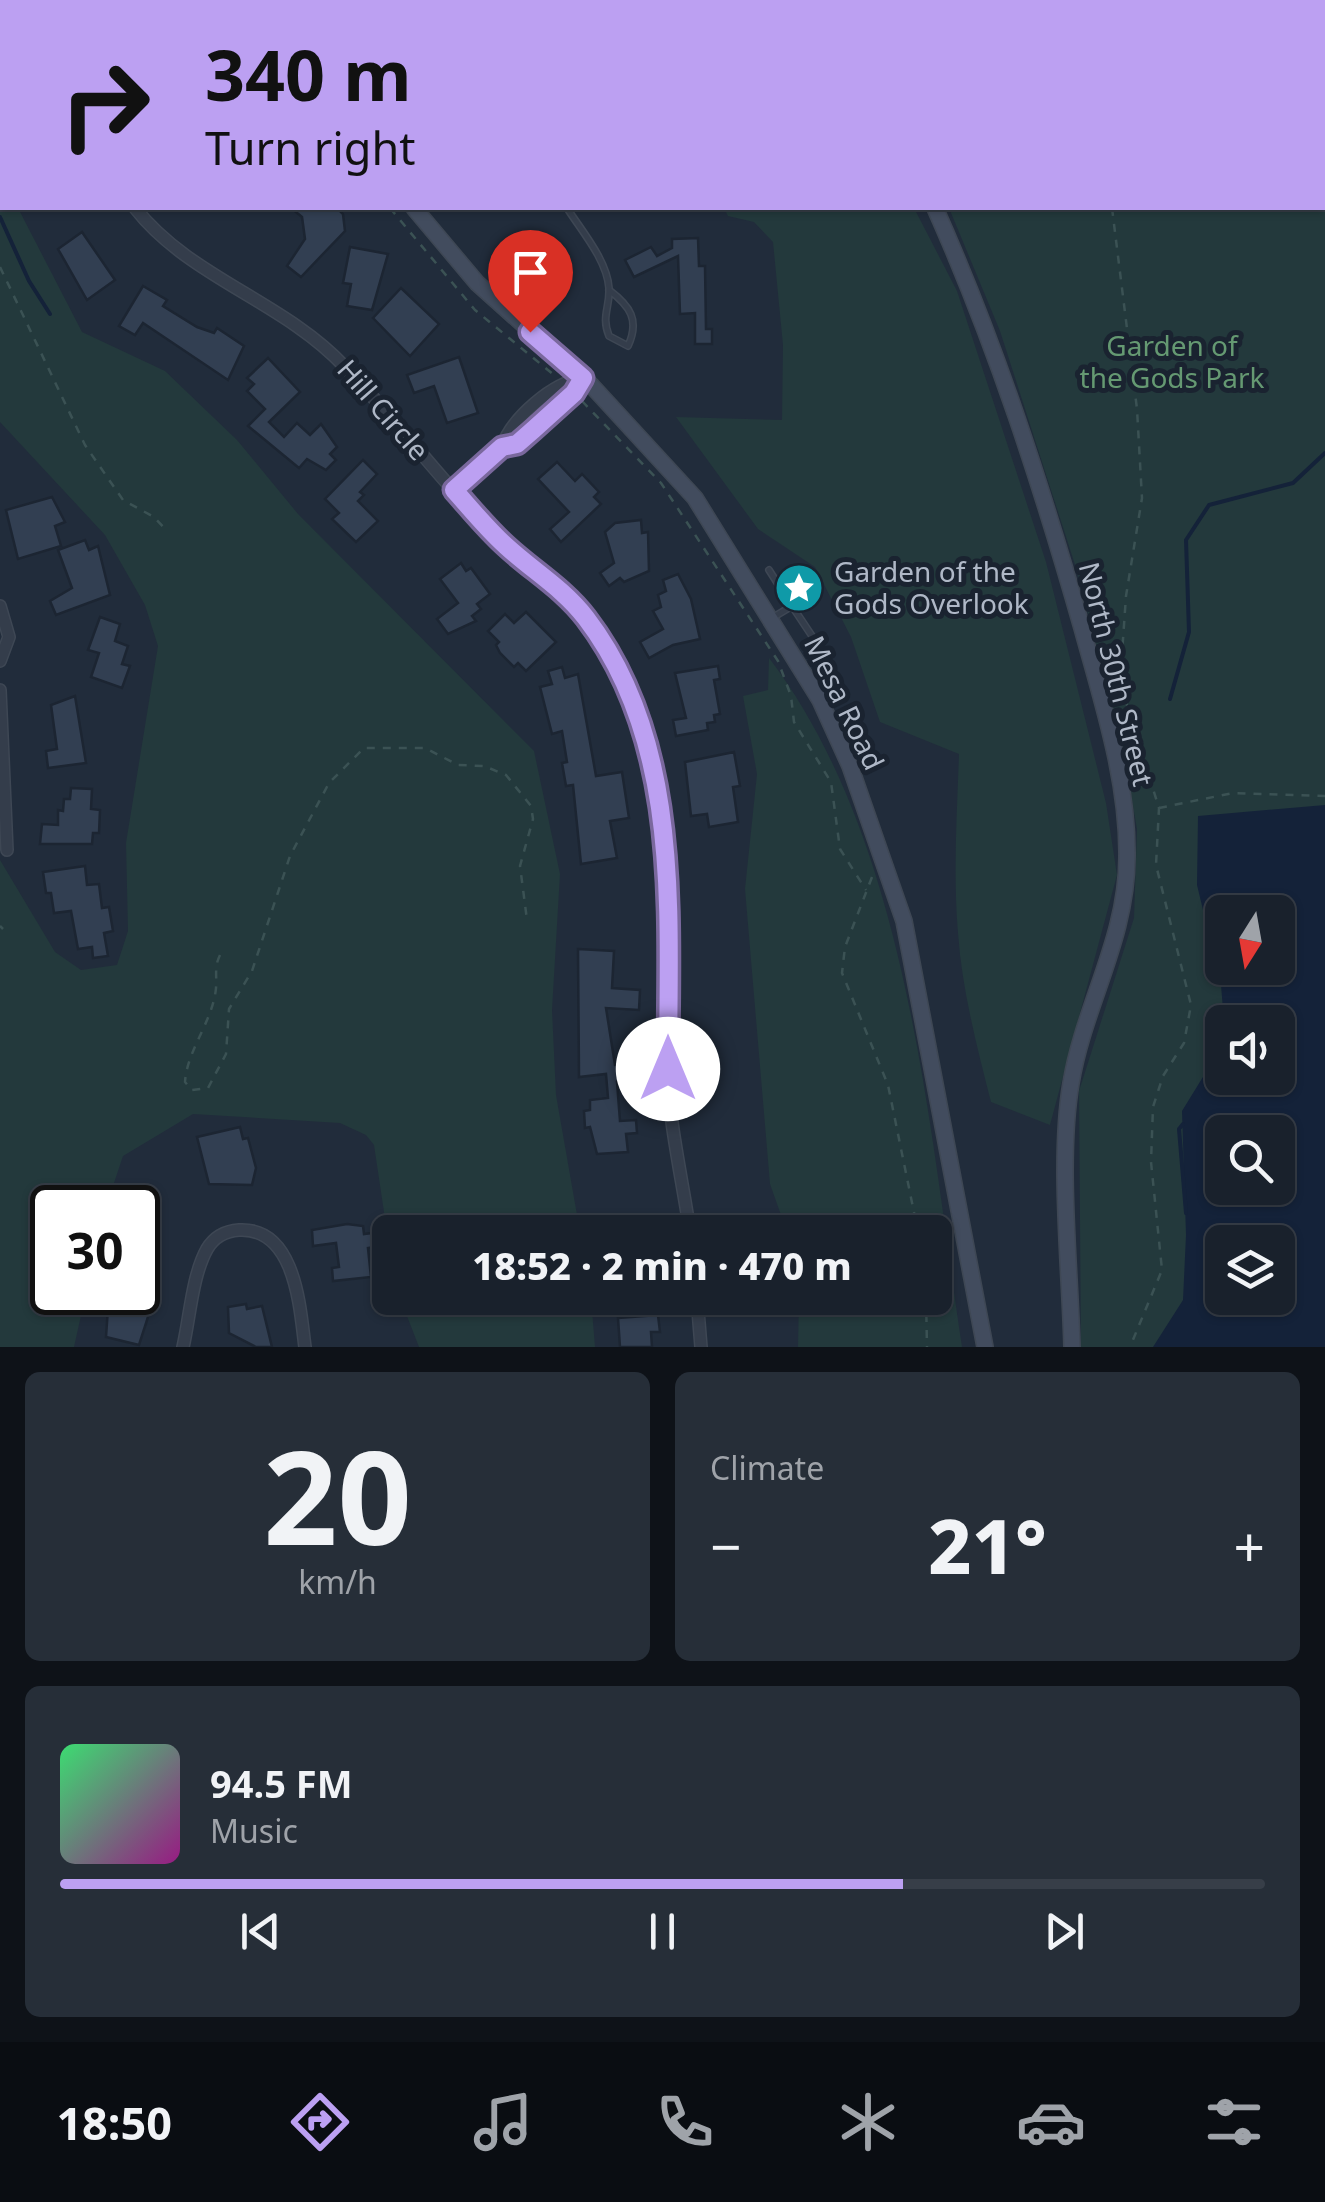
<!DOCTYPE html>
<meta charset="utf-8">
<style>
body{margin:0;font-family:"Noto Sans",sans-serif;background:#262e38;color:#f1f3f6;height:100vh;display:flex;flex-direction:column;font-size:38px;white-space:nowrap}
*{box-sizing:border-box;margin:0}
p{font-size:32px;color:#9fa3a9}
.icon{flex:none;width:55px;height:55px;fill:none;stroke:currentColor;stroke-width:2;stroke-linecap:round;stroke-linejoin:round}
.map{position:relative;height:1347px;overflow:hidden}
.side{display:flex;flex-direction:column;gap:25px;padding:25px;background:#0e1218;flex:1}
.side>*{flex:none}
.guide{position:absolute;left:0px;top:0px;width:1325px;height:210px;box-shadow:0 2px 8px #0004,0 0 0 2px #373e48;background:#bca0f2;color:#111;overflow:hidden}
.needle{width:65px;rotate:191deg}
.controls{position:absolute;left:1205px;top:895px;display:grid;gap:20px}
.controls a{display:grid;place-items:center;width:90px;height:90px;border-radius:15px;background:#19212c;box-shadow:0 2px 8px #0004,0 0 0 2px #373e48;font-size:50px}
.speed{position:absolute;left:30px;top:1185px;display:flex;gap:20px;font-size:50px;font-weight:700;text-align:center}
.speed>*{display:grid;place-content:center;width:130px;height:130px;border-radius:50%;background:#19212c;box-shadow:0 2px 8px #0004,0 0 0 2px #373e48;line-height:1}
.speed .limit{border:5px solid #111;border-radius:15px;background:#fff;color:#111}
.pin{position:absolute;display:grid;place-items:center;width:85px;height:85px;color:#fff;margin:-102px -42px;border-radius:50% 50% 50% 0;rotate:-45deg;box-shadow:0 0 10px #0007}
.pin .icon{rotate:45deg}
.me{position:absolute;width:110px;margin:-55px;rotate:0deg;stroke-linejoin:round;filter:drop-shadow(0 0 8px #0008)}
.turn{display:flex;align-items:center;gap:35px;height:210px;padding:0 40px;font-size:45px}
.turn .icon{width:130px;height:130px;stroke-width:2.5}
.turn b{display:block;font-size:70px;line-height:85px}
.big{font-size:75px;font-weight:800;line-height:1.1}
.side .card{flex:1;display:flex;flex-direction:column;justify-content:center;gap:15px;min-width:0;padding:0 35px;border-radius:15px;background:#262e38}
.side .dial{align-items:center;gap:0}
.dial b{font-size:130px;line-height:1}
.song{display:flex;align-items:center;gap:30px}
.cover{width:120px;height:120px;border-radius:15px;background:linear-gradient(135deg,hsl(140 70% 55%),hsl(310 70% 35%))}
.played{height:10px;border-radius:5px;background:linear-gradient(90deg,#bca0f2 70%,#373e48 70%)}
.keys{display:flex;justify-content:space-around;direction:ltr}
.heat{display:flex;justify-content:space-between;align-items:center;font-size:55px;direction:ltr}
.side .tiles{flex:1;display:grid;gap:25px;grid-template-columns:1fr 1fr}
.card:last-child{grid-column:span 2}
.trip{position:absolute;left:372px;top:1215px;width:580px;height:100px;border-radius:15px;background:#19212c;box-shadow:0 2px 8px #0004,0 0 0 2px #373e48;font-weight:800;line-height:100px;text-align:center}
.dock{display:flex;height:160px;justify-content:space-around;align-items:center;background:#0a0d12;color:#9fa3a9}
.dock .icon{width:70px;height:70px}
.dock .active{color:#bca0f2}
.dock b{font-size:45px;color:#f1f3f6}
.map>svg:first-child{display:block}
</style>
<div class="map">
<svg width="1325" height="1347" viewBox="0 0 1325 1347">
<rect width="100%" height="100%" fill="#212c3b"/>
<!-- green -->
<g fill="#23393c" fill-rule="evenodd">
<path d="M911 0H1325V1347H1081L1079 1091 1134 918 1137 829 1123 749 1077 571 1000 331 949 208H1322V2ZM1222 912H1278V968H1222ZM1222 1022H1278V1078H1222ZM1222 1132H1278V1188H1222ZM1222 1242H1278V1298H1222Z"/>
<path d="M0 172 2 208H18L82 332 165 371 237 440 298 514 534 751 560 874 552 1010 556 1095 580 1232H390V1252L374 1145 366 1135 340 1123 193 1114 123 1156 106 1207 52 1208V1292L86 1293 74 1347H0V860L55 952 81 970 117 965 128 931 126 843 158 646 145 605 105 535 0 422Z"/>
<path d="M724 208H914L957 291 1046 562 1106 803 1117 875 1050 1125 991 1102C977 1047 962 990 958 933 953 873 957 814 959 754L880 722 851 637 815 567 758 529 676 417 782 420 783 345 773 242 754 222 728 216Z"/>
<path d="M769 658C909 842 928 1124 962 1347H798L799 1298H935V1232H787L770 1184 745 889 757 774 743 696 768 690Z"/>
<path d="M400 1298H591L595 1347H419Z"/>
</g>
<!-- water -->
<path fill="#142239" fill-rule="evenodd" d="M1325 805V1347H1153L1183 1300 1186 1235 1182 1111 1222 1046V1078H1278V1022H1224L1221 985 1197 885 1198 816ZM1222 912H1278V968H1222ZM1222 1132H1278V1188H1222ZM1222 1242H1278V1298H1222Z"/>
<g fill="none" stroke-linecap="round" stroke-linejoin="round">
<!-- stream -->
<g stroke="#142239" stroke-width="4">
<path d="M0 217 29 281 50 314"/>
<path d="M1170 699 1189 632 1186 540 1209 505 1293 483 1325 453"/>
<path d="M1183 1124 1179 1129 1186 1213"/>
</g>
</g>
<!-- building -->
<g fill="#323f52" stroke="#1c2532" stroke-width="2.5">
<path d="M291 208H337L343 214 345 231 301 277 287 266 305 239 302 217Z"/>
<path d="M82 232 115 280 87 300 58 249Z"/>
<path d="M698 238 699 266H705L706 329H712V344H695V313L680 314 678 256 634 277 625 260 651 247 657 256 672 248V239Z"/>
<path d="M350 247 388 254 372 310 347 306 351 284 343 283Z"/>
<path d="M143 286 167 300 163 306 197 327 214 333 217 328 244 346 228 380 143 323 135 335 119 326Z"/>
<path d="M401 288 439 324 410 356 373 318Z"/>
<path d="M459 357 478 413 447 423 434 386 414 393 407 375Z"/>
<path d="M268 358 300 392 269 422 284 437 297 423 310 435 321 424 337 447 330 454 336 460 326 470 307 459 299 468 248 426 265 409 247 391 254 384 247 378Z"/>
<path d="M363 460 377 474 360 492 364 495 358 501 378 521 356 542 332 519 339 513 325 499Z"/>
<path d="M557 462 575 481 582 474 599 492 594 497 601 504 561 542 550 529 569 512 538 479Z"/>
<path d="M52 497 65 522 55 526 61 546 18 559 6 510Z"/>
<path d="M641 520 642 533 648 532 649 571 624 582 620 578 609 586 600 573 614 563 605 532 615 523Z"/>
<path d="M85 540 89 550 98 546 110 595 56 615 50 601 72 588 58 550Z"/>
<path d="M461 563 466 571 471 568 490 594 477 604 481 609 472 616 476 621 448 634 437 619 458 603 440 579Z"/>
<path d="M678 574 691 599 700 639 673 645 649 658 640 642 663 629 653 611 661 607 658 595 666 591 663 580Z"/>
<path d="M526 612 556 642 526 671 518 663 514 667 500 653 496 645 499 642 488 631 505 614 514 623Z"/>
<path d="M100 617 120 624 115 641 128 646 122 664 130 666 122 688 91 677 99 653 88 650Z"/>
<path d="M718 666 720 679 714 680 720 714 714 715 715 722 707 723 708 730 676 736 673 720 686 718 675 673Z"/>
<path d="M562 667 565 678 578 674 596 776 622 772 629 818 610 821 617 858 581 864 573 785 566 786 562 763 567 762 562 731 552 734 540 687 552 684 548 671Z"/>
<path d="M75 696 86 763 48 768 46 751 57 749 51 705Z"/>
<path d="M734 752 740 786 733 787 738 822 709 827 707 814 691 816 685 762Z"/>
<path d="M71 788 92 789 91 809 100 810 99 833H93L92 844H40L42 824 58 825V810L63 811 64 799H70Z"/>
<path d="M85 866 87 885 99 884 102 908 109 907 113 931 104 933 108 956 93 958 92 947 78 949 71 911 54 913 51 893H46L43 872Z"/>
<path d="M578 949 614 951 612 988 640 990 639 1010 606 1008 615 1065 636 1063 638 1080 617 1082 620 1121 636 1120 637 1133 626 1134 628 1152 597 1154 590 1127 585 1128 584 1111 590 1110V1100L608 1098 606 1074 579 1077Z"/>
<path d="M240 1127 243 1139 248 1138 256 1168 252 1185 209 1184 197 1137Z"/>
<path d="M347 1224 363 1226 364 1234 372 1233 374 1247 368 1248 371 1277 333 1281 332 1268 339 1267 336 1243 313 1246 312 1230Z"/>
<path d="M138 1284 157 1289 139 1345 106 1337 108 1308 115 1309 119 1292H138Z"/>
<path d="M246 1304 247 1309 262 1306 272 1347H256L229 1333 228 1307Z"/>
<path d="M658 1315 660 1332H651L652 1347H620L618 1318Z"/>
</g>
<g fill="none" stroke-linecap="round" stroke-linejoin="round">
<!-- service casing -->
<g stroke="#3e4754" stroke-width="8">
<g id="service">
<path d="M390 2 392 0"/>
<path d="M567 208C581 230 607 260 609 288 610 308 601 316 609 336L628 346C640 320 630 306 609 290"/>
<path d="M769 570 792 606"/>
<path d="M772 618 792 606 814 639"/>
</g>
</g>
<!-- minor casing -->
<g stroke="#3e4754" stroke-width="14">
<g id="minor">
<path d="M34 0 35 2"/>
<path d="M135 208C190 278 283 301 344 366 397 420 441 482 495 535 529 570 570 593 598 634 684 764 663 921 667 1068 669 1123 682 1178 690 1232"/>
<path d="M502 447C512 417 553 383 583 378"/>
<path d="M453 490 502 447 517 444 574 393 583 378"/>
<path d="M0 606 9 637 0 661"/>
<path d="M0 690 7 850"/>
<path d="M697 1298 701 1347"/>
<path d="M183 1347C190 1317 192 1276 207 1249 214 1237 226 1231 239 1230 296 1227 300 1309 305 1347"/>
</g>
</g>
<!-- secondary casing -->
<g stroke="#3e4754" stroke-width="18">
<g id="secondary">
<path d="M304 0 305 2"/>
<path d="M320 0 321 2"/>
<path d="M888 2 889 0"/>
<path d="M414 208 477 283 592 386 695 498 820 700 850 766 904 921 985 1347"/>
<path d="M935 208C996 345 1041 484 1082 628 1102 701 1128 780 1127 857 1127 939 1084 1005 1071 1083 1058 1159 1070 1268 1072 1347"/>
</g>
</g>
<!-- path -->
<g stroke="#3b5254" stroke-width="2.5" stroke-dasharray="8 8" stroke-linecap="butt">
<path d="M1073 0 1074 2"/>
<path d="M390 208 475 310 554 375"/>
<path d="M1112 208 1137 409 1142 498 1126 596 1120 683 1159 808 1156 865 1191 1005 1184 1043 1163 1076 1153 1107 1151 1162 1162 1270 1130 1347"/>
<path d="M0 267 85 445 123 500 154 517 167 531"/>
<path d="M582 401 661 483 778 661 791 696 794 722 831 782 840 849 866 890"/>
<path d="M1159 808 1233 793 1325 796"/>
<path d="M872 877 845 947 842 973 888 1085 918 1232"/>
<path d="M0 926 3 929"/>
<path d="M220 955C214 967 217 975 216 988 213 1021 187 1050 185 1082L192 1090 208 1088 226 1054 229 1009 252 971 290 856 329 783 364 748H425L458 765 484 766 506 775 531 806 533 819 520 866 527 920"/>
<path d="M926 1298 927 1347"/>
</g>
<!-- service -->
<use href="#service" stroke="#343d4b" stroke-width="5"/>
<!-- minor -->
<use href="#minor" stroke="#343d4b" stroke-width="11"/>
<!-- secondary -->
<use href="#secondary" stroke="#424c5e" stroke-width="15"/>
</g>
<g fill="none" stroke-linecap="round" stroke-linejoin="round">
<!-- route casing -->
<g stroke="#7a689d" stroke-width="25">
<path id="route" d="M530 332 583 378 574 393 533 430 517 444 502 447 454 490C471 509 487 529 506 546 533 571 563 588 586 618 683 745 668 918 668 1069"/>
</g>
<!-- route -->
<use href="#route" stroke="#bca0f2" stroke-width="18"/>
</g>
<!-- icons -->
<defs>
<g id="sight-disc" transform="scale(2.5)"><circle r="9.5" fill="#0f9aa8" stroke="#1a2330"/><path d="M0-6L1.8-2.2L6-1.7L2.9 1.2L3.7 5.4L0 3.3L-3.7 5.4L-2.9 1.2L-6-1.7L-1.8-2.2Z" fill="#fff"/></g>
</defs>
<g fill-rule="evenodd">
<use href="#sight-disc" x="799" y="588"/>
</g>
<g text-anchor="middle" stroke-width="10" stroke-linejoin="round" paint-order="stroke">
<!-- park labels -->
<g font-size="28" fill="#659972" stroke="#1a2330">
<text x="1172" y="356">Garden of<tspan x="1172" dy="32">the Gods Park</tspan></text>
</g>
<!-- street labels -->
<g font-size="28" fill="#afb8c7" stroke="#1a2330">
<text transform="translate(383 410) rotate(49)" y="10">Hill Circle</text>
<text transform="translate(1116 674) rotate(76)" y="10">North 30th Street</text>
<text transform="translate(844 703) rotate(64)" y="10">Mesa Road</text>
</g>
<!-- poi labels -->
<g font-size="28" fill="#afb8c7" stroke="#1a2330" text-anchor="start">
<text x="834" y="582">Garden of the<tspan x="834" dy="32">Gods Overlook</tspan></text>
</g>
</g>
</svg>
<div class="controls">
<a><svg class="needle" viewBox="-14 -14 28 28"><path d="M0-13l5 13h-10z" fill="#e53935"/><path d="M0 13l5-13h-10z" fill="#9fa3a9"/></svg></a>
<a><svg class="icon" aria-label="sound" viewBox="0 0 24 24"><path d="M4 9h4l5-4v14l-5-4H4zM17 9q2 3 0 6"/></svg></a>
<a><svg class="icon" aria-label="search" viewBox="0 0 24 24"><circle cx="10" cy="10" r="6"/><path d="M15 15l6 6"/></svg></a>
<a><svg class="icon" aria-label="layers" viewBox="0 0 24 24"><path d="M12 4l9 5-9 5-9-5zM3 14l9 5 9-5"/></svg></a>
</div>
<div class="speed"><div class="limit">30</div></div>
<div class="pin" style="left:530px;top:332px;background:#d93025"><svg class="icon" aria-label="arrive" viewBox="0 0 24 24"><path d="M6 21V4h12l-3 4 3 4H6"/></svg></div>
<svg class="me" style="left:668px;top:1069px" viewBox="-20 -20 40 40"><circle r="19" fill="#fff"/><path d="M0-13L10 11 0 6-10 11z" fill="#bca0f2"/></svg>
<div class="trip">18:52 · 2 min · 470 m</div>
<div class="guide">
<div class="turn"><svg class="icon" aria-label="right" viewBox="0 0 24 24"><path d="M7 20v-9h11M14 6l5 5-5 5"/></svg><div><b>340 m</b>Turn right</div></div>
</div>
</div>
<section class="side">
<div class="tiles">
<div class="card dial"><b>20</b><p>km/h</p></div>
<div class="card"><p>Climate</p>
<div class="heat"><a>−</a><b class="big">21°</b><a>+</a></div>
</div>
<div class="card">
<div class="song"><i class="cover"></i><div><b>94.5 FM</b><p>Music</p></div></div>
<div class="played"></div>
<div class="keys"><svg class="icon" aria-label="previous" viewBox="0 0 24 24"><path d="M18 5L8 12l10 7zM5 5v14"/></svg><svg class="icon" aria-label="pause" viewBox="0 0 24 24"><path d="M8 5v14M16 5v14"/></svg><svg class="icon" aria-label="next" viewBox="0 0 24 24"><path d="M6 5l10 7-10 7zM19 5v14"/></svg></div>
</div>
</div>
</section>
<nav class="dock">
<b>18:50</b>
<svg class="icon active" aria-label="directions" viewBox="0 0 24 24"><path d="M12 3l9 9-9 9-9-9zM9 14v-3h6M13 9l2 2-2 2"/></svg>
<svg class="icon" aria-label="music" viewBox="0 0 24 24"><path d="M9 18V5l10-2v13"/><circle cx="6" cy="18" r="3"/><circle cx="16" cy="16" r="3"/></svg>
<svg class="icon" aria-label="phone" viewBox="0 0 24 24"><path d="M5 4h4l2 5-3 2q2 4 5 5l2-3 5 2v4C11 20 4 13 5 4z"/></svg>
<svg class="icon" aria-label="climate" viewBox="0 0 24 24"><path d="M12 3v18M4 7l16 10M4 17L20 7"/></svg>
<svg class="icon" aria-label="car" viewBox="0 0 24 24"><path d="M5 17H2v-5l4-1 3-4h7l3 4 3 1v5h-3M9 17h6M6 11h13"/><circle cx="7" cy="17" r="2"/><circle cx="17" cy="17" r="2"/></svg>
<svg class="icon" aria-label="filters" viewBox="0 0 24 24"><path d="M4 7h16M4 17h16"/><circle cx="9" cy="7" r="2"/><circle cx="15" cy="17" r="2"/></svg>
</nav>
